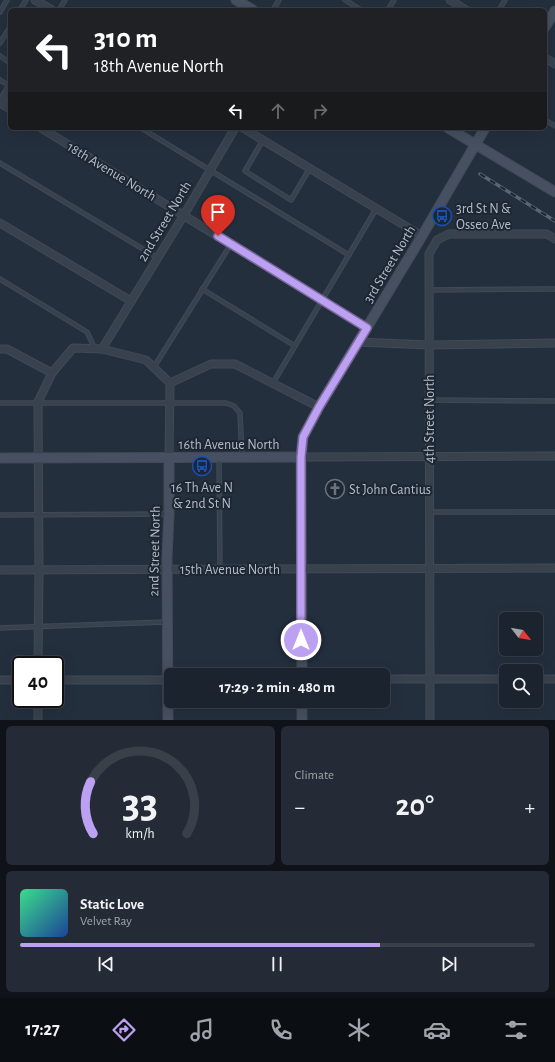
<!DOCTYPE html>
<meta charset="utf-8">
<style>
body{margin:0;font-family:"Alegreya Sans",sans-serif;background:#242b36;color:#f1f3f6;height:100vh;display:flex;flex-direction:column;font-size:15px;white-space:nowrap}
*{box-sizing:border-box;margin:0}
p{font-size:13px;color:#a0a4aa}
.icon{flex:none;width:22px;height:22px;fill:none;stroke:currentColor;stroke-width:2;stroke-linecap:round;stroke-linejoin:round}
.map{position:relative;height:720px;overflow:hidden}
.panel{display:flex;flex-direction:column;gap:6px;padding:6px;background:#0f1319;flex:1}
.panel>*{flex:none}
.banner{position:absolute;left:8px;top:8px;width:539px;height:122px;border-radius:6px;box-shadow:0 4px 16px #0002,0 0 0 1px #39404a;background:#202124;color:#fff;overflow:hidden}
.needle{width:26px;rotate:121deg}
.tools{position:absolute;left:499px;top:612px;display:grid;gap:8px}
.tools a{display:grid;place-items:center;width:44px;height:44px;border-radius:6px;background:#1b232e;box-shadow:0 4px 16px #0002,0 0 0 1px #39404a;font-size:20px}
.speed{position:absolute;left:12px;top:656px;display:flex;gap:8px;font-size:20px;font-weight:700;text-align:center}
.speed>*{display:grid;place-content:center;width:52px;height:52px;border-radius:50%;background:#1b232e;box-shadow:0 4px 16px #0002,0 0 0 1px #39404a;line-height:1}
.speed .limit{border:2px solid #111;border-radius:6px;background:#fff;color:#111}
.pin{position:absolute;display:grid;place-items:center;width:34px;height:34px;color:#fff;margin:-41px -17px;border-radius:50% 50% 50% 0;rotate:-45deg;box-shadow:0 0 4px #0007}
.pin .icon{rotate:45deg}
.me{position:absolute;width:44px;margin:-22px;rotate:0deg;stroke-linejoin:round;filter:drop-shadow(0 0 3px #0008)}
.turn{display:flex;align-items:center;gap:14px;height:84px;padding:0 20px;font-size:18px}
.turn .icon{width:52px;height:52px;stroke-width:2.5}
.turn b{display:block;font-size:28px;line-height:34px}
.lanes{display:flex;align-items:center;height:38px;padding:0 20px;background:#0003;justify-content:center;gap:20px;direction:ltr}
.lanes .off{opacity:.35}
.big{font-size:30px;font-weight:700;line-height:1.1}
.panel .card{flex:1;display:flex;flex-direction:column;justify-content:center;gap:6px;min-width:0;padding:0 14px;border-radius:6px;background:#242b36}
.panel .dial{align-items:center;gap:0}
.dial svg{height:104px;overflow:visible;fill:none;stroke:#39404a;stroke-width:7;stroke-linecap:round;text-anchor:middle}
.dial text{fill:#f1f3f6;stroke:none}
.song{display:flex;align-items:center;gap:12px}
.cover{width:48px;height:48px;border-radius:6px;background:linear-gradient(135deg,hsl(150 70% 55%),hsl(220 70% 35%))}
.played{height:4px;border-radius:2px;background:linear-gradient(90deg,#bca0f2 70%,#39404a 70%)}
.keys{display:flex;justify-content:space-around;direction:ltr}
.heat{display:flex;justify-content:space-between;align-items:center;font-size:22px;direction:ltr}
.panel .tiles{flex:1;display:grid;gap:6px;grid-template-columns:1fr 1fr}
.card:last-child{grid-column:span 2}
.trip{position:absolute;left:164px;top:668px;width:226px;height:40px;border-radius:6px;background:#1b232e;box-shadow:0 4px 16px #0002,0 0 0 1px #39404a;font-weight:700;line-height:40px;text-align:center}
.menu{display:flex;height:64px;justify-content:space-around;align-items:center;background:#0b0e12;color:#a0a4aa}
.menu .icon{width:28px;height:28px}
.menu .current{color:#bca0f2}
.menu b{font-size:18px;color:#f1f3f6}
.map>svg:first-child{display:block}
</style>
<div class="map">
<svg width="555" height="720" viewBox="0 0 555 720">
<rect width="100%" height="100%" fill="#242f3e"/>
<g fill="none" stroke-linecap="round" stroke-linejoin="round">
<!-- lane casing -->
<g stroke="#414a57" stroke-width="5.5">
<g id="lane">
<path d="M345 0 361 10"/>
<path d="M20 10 26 0"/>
<path d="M59 10 65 0"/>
<path d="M273 10 279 0"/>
<path d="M388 10 394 0"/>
<path d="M499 10 505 0"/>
<path d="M0 12 7 0"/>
<path d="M0 43 10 27"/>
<path d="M0 56 10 63"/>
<path d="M0 80 10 86"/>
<path d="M545 120 555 126"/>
<path d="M141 128 349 255"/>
<path d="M263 140 245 171 291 200 310 168"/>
<path d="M0 163 158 258"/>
<path d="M0 279 87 332 95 349"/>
<path d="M202 289 295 346"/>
<path d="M429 290 555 289"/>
<path d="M154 367 231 244"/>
<path d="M273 383 376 209"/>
<path d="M429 400 555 401"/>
<path d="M0 403H226L234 406 240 413 242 456"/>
<path d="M219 458 220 569"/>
<path d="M430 512H555"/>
<path d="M0 515 168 514"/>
<path d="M0 628 166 622"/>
</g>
</g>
<!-- street casing -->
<g stroke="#414a57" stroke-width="9">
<g id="street">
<path d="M35 0 52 10"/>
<path d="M450 0 466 10"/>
<path d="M545 58 555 64"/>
<path d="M0 103 10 87"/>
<path d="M0 103 10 109"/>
<path d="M41 128 367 328"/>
<path d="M243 128 422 236"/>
<path d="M0 223 131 301"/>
<path d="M358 342 429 345 555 343"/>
<path d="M0 349H7L52 373 73 348 102 349 146 360 170 383"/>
<path d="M102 349 184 215 235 128"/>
<path d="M170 383 211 364H235L319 407"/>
<path d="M301 457 555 456"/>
<path d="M169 458 170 383"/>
<path d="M0 570 555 568"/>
<path d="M38 665 39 570 38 402 52 373"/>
<path d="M383 679H506"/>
<path d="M536 679H555"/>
<path d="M0 680H21"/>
<path d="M55 680H171"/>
<path d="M38 699V720"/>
<path d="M430 720 429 254 437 240 449 234H547L555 239"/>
</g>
</g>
<!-- secondary casing -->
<g stroke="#414a57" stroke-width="11">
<g id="secondary">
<path d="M236 0 253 10"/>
<path d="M545 27 555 11"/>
<path d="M448 128 555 192"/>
<path d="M0 458 301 457"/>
<path d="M302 675 301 457 303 437 319 407 422 236 485 128"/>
<path d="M168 720 167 558 169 514V458"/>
<path d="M302 720V701"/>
</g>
</g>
<!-- lane -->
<use href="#lane" stroke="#38414e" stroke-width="3.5"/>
<!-- street -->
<use href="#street" stroke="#38414e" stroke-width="7"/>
<!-- secondary -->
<use href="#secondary" stroke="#465061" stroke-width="9"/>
<!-- rail casing -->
<g stroke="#5a6575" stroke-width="3.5">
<path id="rail" d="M480 174 555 221"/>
</g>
<!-- rail -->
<use href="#rail" stroke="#1d2633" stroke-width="2" stroke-dasharray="6" stroke-linecap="butt"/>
</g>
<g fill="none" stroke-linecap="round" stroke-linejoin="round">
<!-- route casing -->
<g stroke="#7a689d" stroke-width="10">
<path id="route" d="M218 236 367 328 319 407 303 437 301 457V640"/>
</g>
<!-- route -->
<use href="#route" stroke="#bca0f2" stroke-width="7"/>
</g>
<!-- icons -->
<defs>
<g id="bus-ring" transform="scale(1)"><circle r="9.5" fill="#1d2633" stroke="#1a4fb4" stroke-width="1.5"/><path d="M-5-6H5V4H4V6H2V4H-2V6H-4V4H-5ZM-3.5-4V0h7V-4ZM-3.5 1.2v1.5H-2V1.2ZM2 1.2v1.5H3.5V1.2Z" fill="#1a4fb4"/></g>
<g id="church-ring" transform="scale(1)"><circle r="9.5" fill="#1d2633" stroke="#6b7280" stroke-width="1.5"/><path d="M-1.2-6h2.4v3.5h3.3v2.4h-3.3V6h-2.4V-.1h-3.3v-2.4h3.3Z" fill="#6b7280"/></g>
</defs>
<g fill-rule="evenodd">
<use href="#bus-ring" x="442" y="216"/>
<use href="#bus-ring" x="202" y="466"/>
<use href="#church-ring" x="335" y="489"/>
</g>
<g text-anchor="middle" stroke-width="4" stroke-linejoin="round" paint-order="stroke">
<!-- street labels -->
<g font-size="14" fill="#b4bcc9" stroke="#1d2633">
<text transform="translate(112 171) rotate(31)" y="5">18th Avenue North</text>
<text transform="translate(164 221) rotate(-59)" y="5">2nd Street North</text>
<text transform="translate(389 264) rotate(-59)" y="5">3rd Street North</text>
<text transform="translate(429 419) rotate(-90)" y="5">4th Street North</text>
<text x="229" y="449">16th Avenue North</text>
<text transform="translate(154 551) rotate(-89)" y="5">2nd Street North</text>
<text x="230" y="574">15th Avenue North</text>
</g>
<!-- poi labels -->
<g font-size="14" fill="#b4bcc9" stroke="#1d2633" text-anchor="start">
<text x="456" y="213">3rd St N &amp;<tspan x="456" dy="16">Osseo Ave</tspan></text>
<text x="202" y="492" text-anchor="middle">16 Th Ave N<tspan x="202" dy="16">&amp; 2nd St N</tspan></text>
<text x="349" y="494">St John Cantius</text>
</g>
</g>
</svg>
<div class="tools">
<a><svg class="needle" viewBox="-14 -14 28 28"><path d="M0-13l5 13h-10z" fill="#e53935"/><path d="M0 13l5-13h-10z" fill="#a0a4aa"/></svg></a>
<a><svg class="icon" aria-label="search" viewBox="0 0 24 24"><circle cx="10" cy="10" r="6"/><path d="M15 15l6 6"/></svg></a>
</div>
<div class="speed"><div class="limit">40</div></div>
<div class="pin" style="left:218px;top:236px;background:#d93025"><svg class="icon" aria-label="arrive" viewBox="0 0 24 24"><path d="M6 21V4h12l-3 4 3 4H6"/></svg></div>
<svg class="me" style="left:301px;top:640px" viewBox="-20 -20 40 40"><circle r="17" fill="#bca0f2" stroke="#fff" stroke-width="3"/><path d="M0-11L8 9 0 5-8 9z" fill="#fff"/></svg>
<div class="trip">17:29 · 2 min · 480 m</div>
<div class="banner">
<div class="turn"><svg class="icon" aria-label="left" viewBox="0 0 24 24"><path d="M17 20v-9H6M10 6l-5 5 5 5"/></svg><div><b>310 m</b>18th Avenue North</div></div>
<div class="lanes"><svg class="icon" aria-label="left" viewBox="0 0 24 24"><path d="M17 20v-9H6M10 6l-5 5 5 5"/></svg><svg class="icon off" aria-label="ahead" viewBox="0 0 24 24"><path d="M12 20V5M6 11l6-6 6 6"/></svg><svg class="icon off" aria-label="right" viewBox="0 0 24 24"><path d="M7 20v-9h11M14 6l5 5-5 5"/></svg></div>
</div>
</div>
<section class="panel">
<div class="tiles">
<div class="card dial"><svg viewBox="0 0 100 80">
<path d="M14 69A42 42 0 1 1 86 69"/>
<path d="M14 69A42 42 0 0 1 12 29" stroke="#bca0f2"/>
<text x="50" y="56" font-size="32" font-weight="700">33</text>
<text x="50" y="72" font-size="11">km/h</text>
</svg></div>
<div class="card"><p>Climate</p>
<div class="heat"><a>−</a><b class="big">20°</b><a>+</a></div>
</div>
<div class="card">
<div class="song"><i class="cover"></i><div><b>Static Love</b><p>Velvet Ray</p></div></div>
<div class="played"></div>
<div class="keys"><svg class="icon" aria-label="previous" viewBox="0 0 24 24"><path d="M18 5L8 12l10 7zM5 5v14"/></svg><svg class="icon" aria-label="pause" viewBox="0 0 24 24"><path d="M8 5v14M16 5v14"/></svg><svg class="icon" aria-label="next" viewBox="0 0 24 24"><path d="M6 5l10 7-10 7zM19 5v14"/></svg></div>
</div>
</div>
</section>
<nav class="menu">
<b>17:27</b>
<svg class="icon current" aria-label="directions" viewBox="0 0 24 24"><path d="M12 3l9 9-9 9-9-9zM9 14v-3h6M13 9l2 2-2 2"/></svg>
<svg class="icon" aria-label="music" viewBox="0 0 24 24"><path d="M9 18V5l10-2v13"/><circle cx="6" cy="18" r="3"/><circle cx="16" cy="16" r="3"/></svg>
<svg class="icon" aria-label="phone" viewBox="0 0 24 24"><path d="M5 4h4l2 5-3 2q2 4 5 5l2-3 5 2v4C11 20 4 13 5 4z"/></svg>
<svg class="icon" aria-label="climate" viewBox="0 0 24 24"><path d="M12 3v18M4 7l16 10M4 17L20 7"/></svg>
<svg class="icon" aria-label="car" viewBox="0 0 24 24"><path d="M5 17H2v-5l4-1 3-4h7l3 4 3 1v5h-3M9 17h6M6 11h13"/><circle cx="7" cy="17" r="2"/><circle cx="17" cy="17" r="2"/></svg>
<svg class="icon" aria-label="filters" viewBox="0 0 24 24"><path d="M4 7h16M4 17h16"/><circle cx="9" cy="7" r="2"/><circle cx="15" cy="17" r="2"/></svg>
</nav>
